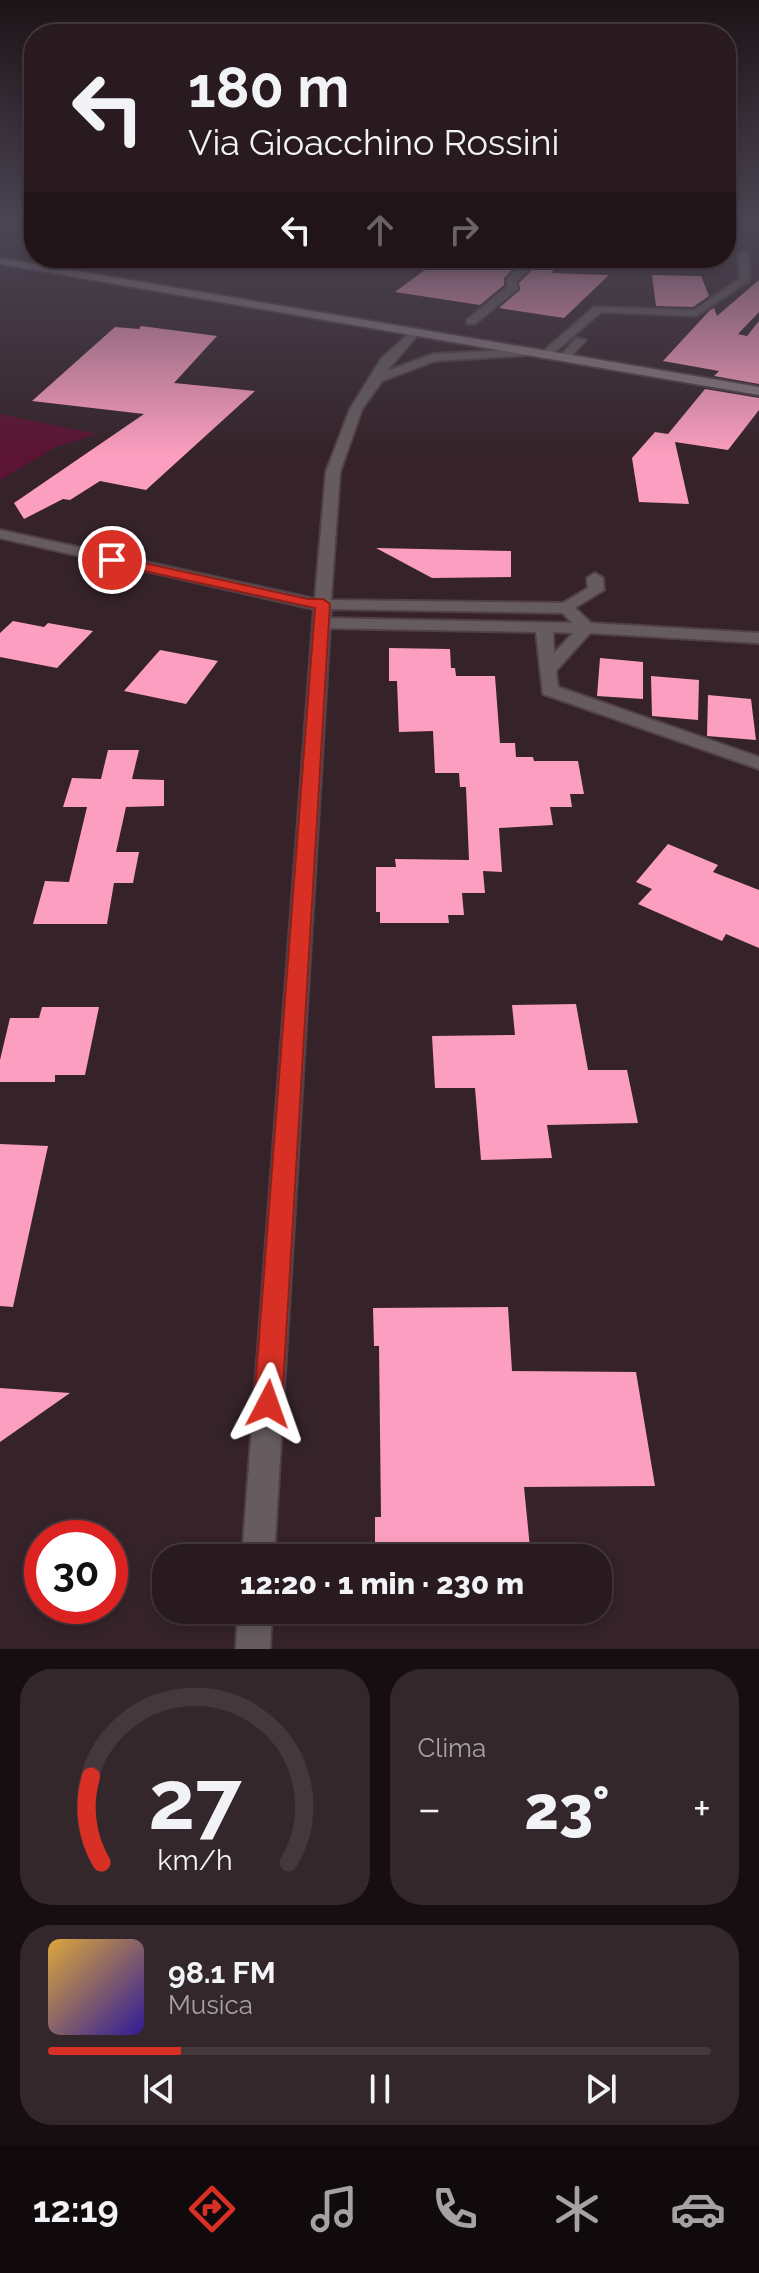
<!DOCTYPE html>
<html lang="it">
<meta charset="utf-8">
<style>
body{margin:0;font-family:Raleway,sans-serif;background:#34272c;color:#f1f3f6;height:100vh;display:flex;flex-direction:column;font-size:30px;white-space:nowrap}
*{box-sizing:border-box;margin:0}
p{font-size:26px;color:#a5a1a4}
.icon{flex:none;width:44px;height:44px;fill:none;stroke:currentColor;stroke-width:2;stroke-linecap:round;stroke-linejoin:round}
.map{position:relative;height:1649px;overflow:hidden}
.drawer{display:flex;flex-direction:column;gap:20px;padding:20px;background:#160e11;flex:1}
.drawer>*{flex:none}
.banner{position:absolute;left:24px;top:24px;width:712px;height:244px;border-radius:32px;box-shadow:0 4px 12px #0003,0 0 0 2px #44383d;background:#281a1f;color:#f1f3f6;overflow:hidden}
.speed{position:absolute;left:24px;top:1520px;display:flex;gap:16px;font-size:40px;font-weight:700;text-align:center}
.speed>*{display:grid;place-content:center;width:104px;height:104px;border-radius:50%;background:#281a1f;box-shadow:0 4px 12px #0003,0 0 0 2px #44383d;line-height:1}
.speed .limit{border:12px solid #d22;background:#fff;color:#111}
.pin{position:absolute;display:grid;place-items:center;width:68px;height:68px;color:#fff;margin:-34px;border:4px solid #fff;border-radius:50%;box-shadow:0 2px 8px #0007}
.me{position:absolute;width:88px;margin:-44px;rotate:4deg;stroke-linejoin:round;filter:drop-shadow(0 0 6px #0008)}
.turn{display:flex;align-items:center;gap:28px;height:168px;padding:0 32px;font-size:36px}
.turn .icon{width:104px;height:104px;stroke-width:2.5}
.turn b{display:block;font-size:56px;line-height:68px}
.lanes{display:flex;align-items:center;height:76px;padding:0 32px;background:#0003;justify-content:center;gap:40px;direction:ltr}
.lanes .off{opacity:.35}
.big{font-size:60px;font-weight:800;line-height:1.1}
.drawer .tile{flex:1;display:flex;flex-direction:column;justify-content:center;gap:12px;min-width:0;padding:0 28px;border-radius:32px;background:#34272c}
.drawer .dial{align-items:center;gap:0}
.dial svg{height:208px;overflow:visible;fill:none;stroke:#44383d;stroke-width:7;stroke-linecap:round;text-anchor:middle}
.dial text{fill:#f1f3f6;stroke:none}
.song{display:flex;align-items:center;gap:24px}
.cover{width:96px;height:96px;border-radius:12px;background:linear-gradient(135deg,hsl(40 70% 55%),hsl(250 70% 35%))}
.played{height:8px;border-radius:4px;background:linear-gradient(90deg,#d93025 20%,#44383d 20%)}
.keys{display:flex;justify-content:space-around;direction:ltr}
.heat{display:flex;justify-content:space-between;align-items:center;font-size:44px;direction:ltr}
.drawer .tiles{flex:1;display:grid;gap:20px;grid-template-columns:1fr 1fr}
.tile:last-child{grid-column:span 2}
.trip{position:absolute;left:152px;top:1544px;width:460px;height:80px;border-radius:32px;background:#281a1f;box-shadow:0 4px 12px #0003,0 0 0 2px #44383d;font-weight:800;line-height:80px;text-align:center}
.dock{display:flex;height:128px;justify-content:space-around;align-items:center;background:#100a0c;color:#a5a1a4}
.dock .icon{width:56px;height:56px}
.dock .active{color:#d93025}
.dock b{font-size:36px;color:#f1f3f6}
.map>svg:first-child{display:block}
</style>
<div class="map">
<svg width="759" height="1649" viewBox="0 0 759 1649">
<rect width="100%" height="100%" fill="#352329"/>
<!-- green -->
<path fill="#5b1433" d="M0 414 97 434 56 447 0 480Z"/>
<!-- building -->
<g fill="#fc9ebf">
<path d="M441 258H492L521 261 504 278V285L480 305 395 292Z"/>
<path d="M539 263 558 265 551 273 609 275 564 318 499 308 520 290 519 283Z"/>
<path d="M652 275 701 276 709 296 693 307 656 306Z"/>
<path d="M759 280V312L738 334 747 336 759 321V384L714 376 719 371 663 361 710 310 714 308 717 316Z"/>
<path d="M141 326 217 336 174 383 255 391 146 490 100 481 70 500 63 499 24 519 14 503 144 414 32 401 115 327 139 329Z"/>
<path d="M705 389 759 398V410L728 450 675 442 689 504 639 502 632 458 655 432 668 434Z"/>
<path d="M376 548 511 551V577L432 578Z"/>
<path d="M13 621 44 627 48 623 93 631 57 668 0 657V633Z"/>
<path d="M389 648 450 649 451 668H455L456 676H495L500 743H515L516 757H533L534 761H578L584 794H570L572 807H550L553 825 499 828 502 872 483 871 485 893H462L464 915H448L449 923H380V912H376V867H396L395 859 469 860 466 787H460L459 773H435L433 731 399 732 397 681H389Z"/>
<path d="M160 650 218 661 186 704 124 691Z"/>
<path d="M600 658 643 662V699L597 696Z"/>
<path d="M651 676 699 680 698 720 652 716Z"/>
<path d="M708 695 751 699 756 740 707 736Z"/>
<path d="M108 750H139L132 779 164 780V806L126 807 116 852H139L133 883H114L107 924H33L45 881 69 882 87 807H63L72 778 101 779Z"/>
<path d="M668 844 718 865 713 872 759 890V948L726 934 722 941 638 904 652 889 636 882Z"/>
<path d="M576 1004 588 1070H627L638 1123 547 1125 552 1158 481 1160 475 1088H435L432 1036 515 1035 512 1005Z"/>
<path d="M42 1007H99L85 1075H55V1082H0V1060L10 1018H39Z"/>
<path d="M0 1144 48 1146 13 1307 0 1306Z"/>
<path d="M508 1307 512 1371 636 1372 655 1486 524 1487 531 1558H375V1517H381L379 1346H374L373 1308Z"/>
<path d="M0 1388 70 1393 0 1442Z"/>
</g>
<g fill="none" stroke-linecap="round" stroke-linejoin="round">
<!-- service casing -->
<g stroke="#514045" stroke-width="4">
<g id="service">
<path d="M408 258H418L408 267 403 264Z"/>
<path d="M529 258H540L516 282 518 288 475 324H467V320L508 286 506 280Z"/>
<path d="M576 338 586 340 568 360H560V356Z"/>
</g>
</g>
<!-- pedestrian casing -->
<g stroke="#514045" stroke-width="4">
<path id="pedestrian" d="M566 603 572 605 591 623 759 633V643L590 633 556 671 558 687 759 757V769L543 694 536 632 321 628 313 623 321 618 572 623 558 608ZM553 632 573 633 554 653Z"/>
</g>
<!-- minor casing -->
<g stroke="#514045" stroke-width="4">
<g id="minor">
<path d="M743 251 748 254 750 280 696 316 601 312 549 357 539 355 594 307 694 310 740 279 738 254Z"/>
<path d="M414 329 420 332 387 371 433 354 530 349 536 352 530 355 435 361 382 381 362 409 340 472 331 600 563 603 588 588 587 578 595 573 603 578 604 590 566 613 331 609 274 1558H242L314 609 0 538V530L315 599 326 472 350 409 381 359Z"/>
<path d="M238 1610H272L270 1649H236Z"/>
</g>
</g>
<!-- secondary casing -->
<g stroke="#514045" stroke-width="4">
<path id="secondary" d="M0 258 759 387V395L0 264Z"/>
</g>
<!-- service -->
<use href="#service" fill="#665c5f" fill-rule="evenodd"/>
<!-- pedestrian -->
<use href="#pedestrian" fill="#665c5f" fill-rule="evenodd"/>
<!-- minor -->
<use href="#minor" fill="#665c5f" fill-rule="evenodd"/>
<!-- secondary -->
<use href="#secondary" fill="#88787d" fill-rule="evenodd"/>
</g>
<!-- sky -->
<linearGradient id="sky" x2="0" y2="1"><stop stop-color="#1d1317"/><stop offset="0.49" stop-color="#4b4554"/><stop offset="1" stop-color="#4b4554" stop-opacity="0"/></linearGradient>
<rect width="759" height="455" fill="url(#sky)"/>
<!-- route -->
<path fill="#d93025" stroke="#8d1f18" stroke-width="2" d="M112 556 308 599H323L330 604 282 1404 278 1413 268 1417 258 1413 254 1404 315 608 107 563V557Z"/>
</svg>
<div class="speed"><div class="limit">30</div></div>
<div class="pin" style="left:112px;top:560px;background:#d93025"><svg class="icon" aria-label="arrive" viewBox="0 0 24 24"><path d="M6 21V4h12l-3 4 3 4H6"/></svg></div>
<svg class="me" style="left:268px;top:1404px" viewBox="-20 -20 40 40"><path d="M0-17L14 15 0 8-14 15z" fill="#d93025" stroke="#fff" stroke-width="4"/></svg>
<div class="trip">12:20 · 1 min · 230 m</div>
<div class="banner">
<div class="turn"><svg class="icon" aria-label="left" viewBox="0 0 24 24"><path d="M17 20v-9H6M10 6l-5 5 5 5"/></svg><div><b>180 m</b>Via Gioacchino Rossini</div></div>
<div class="lanes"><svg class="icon" aria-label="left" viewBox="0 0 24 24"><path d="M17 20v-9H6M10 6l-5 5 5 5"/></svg><svg class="icon off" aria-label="ahead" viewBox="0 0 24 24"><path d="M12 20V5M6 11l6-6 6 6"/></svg><svg class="icon off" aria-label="right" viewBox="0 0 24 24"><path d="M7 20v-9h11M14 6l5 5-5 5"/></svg></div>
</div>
</div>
<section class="drawer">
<div class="tiles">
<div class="tile dial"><svg viewBox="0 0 100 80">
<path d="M14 69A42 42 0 1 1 86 69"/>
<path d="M14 69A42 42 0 0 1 10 36" stroke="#d93025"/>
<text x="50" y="56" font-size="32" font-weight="700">27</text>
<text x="50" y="72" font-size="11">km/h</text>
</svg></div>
<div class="tile"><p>Clima</p>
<div class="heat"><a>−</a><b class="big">23°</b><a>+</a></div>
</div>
<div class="tile">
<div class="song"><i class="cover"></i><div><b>98.1 FM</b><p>Musica</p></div></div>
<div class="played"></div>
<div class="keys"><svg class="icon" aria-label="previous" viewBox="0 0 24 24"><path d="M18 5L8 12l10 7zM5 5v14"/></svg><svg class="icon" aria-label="pause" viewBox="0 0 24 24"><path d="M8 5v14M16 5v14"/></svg><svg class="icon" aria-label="next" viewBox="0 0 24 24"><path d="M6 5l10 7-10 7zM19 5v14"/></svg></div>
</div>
</div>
</section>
<nav class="dock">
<b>12:19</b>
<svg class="icon active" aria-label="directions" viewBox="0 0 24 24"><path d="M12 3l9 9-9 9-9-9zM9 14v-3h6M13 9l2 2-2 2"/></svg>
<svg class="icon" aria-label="music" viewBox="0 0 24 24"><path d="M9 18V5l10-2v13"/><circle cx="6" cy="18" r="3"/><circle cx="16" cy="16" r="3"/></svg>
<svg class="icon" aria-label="phone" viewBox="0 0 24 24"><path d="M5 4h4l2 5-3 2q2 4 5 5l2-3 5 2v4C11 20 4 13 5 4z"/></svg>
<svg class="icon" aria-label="climate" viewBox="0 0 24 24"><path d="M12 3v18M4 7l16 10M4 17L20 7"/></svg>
<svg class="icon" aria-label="car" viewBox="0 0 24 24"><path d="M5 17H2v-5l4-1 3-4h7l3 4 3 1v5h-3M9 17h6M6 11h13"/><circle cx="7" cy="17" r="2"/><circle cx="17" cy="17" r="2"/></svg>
</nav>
